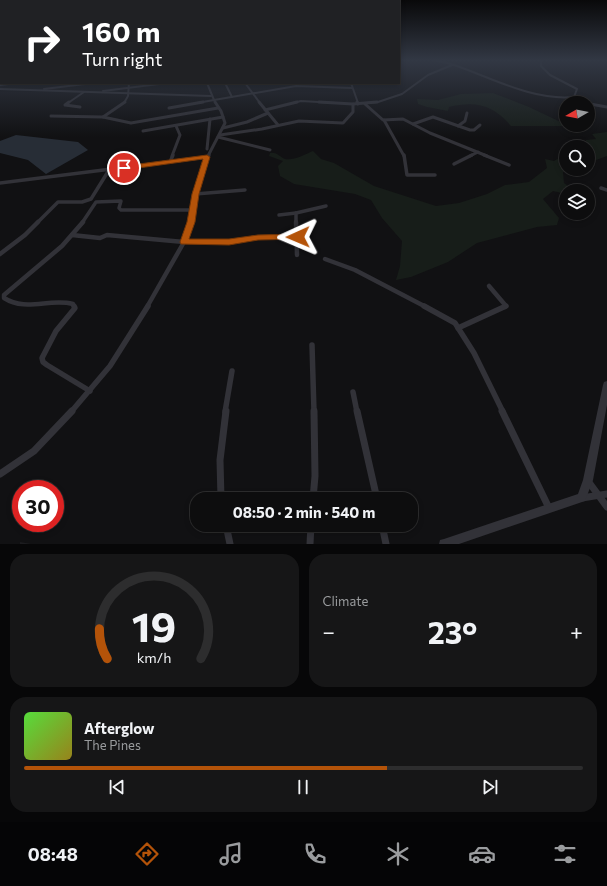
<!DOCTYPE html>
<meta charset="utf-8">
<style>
body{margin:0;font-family:Commissioner,sans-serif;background:#161617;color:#f1f3f6;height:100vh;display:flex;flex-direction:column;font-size:15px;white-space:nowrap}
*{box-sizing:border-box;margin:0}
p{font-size:13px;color:#9a9c9e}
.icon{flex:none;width:22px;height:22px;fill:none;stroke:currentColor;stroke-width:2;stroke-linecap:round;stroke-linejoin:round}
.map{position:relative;height:544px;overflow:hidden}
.drawer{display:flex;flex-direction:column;gap:10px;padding:10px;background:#070708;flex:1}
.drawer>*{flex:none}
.banner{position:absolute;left:0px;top:0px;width:400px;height:84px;box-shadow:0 2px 6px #0003,0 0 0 1px #2d2d2e;background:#202124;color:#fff;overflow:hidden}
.needle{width:26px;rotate:261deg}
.buttons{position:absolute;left:559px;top:96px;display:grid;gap:8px}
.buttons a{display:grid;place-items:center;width:36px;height:36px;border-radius:50%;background:#0d0d0e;box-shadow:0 2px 6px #0003,0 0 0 1px #2d2d2e;font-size:20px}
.speed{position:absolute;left:12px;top:480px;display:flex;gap:8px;font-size:20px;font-weight:700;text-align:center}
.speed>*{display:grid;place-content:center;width:52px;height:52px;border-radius:50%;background:#0d0d0e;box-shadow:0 2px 6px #0003,0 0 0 1px #2d2d2e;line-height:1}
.speed .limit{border:6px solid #d22;background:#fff;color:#111}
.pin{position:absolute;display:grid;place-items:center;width:34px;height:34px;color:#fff;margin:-17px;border:2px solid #fff;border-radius:50%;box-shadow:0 1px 4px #0007}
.me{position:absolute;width:44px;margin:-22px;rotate:269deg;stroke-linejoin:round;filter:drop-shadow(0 0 3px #0008)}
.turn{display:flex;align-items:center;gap:14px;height:84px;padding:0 16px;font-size:18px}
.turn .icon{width:52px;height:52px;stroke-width:2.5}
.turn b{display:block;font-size:28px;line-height:34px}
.big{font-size:30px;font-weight:700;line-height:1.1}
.drawer .tile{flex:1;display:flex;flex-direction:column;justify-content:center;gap:6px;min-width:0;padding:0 14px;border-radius:16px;background:#161617}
.drawer .dial{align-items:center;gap:0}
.dial svg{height:104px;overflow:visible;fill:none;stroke:#2d2d2e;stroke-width:7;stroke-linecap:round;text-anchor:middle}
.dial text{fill:#f1f3f6;stroke:none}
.song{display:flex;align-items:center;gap:12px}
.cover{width:48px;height:48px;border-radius:6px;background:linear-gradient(135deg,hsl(110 70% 55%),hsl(50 70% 35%))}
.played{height:4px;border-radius:2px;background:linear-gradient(90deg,#b45309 65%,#2d2d2e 65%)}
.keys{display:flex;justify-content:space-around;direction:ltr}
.heat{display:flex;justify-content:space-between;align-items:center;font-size:22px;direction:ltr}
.drawer .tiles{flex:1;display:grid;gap:10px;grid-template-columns:1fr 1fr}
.tile:last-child{grid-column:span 2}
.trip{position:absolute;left:190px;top:492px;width:228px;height:40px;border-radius:16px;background:#0d0d0e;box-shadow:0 2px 6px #0003,0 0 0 1px #2d2d2e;font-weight:700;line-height:40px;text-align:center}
.tabs{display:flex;height:64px;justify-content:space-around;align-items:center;background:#050506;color:#9a9c9e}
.tabs .icon{width:28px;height:28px}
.tabs .on{color:#b45309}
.tabs b{font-size:18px;color:#f1f3f6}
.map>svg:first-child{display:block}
</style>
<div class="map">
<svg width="607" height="544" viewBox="0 0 607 544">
<rect width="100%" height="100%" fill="#111113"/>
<!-- green -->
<g fill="#171d19">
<path d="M493 93 529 107 569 126H511C492 104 475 101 449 107L448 111 427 107 418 104 417 99 438 100 461 94Z"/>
<path d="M607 132V156L588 163V147H581L586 146V140L596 139 592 134Z"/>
<path d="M313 151 321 159 334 163 374 186 436 206 459 203 487 194 505 185 529 182 547 168 545 159 554 161 566 154V169H571L563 172 564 183 575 191H566V194L553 191 543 199 559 218 557 225 537 227 477 243 448 262 411 277 396 280 400 266 402 241 382 218 371 200 355 194 294 184 280 176 278 166 283 161 269 156 270 153C277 152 278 156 285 159 293 161 306 154 313 151Z"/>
</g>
<!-- water -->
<path fill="#272d36" d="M16 135 78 142 88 150 46 174 28 160 0 153V141Z"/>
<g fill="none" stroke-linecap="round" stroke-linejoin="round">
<!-- minor-far5 -->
<g stroke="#323238" stroke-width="2">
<path d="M433 60C441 62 450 63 457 66 494 79 534 101 574 97L577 89 550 75 541 66V60"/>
<path d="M207 83 214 100 296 86 352 88"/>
<path d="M225 83 232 97"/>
<path d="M245 83 260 103"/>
<path d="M351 83 358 103"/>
<path d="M0 85 17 83"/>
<path d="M0 89 211 96"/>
<path d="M44 89 93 83"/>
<path d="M103 91 167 83"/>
<path d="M567 100 584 103"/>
<path d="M68 103 84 92"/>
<path d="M124 103 128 96 129 83"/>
<path d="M197 103 214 100 216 103"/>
<path d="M293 103 301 101 336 103"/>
<path d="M365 103 378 102 402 94 428 75 452 65"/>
</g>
<!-- minor-far4 -->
<g stroke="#323238" stroke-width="3">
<path d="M69 102 65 105 80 107"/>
<path d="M259 102 278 125"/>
<path d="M319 102 353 104 377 102"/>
<path d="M357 102 358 104"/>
<path d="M579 102 607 107"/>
<path d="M365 104 383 120 403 119 430 133 487 156"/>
<path d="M169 108 203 102"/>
<path d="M265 110 297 102"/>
<path d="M51 116 103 117 131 123 218 108"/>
<path d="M103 117 125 102"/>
<path d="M384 120 404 156"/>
<path d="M413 124 433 117 470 130H474L480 125"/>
<path d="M458 126 465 121 467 113"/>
<path d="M223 128 247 122 268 113"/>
<path d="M143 131 223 117"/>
<path d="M220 135 262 129 299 121 343 123 353 112V104"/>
<path d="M218 137 270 150"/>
<path d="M207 149 210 119"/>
<path d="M172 156 180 135 176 126"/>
<path d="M208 156 225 123 221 111 215 102"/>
<path d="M470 156 478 152"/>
</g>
<!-- minor-far3 -->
<g stroke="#323238" stroke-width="3.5">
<path d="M404 155 407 175H435"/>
<path d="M484 155 509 165"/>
<path d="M170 162 173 155"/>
<path d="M454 164 472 155"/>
<path d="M0 183 207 157"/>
<path d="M601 188 607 190"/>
<path d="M195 194 245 190"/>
<path d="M279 215 296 213"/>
<path d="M37 223 58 202H82L91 199 109 170"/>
<path d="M82 223 96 202 121 201 119 208 121 210H192"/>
<path d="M191 223 199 180 209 155"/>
<path d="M296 223V213L326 206"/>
</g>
<!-- minor-far2 -->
<g stroke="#323238" stroke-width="4.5">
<path d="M296 222 297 255"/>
<path d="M72 235 100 238 107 235 184 242H229L258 237H298"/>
<path d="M0 254 25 235 38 222"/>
<path d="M325 259 355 270 426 307"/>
<path d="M489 286 506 306 505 307"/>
<path d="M74 307 73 304C49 298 26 312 4 298V295L62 246 83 222"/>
<path d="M147 307 184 242 191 222"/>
</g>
<!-- minor-far1 -->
<g stroke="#323238" stroke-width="5.5">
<path d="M74 306 75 308 56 331 42 358 43 362 47 365 90 391"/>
<path d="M424 306 455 323 474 353 503 412"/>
<path d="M458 328 506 306"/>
<path d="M312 345 314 412"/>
<path d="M353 392 357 412"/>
<path d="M71 412 110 366 148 306"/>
<path d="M225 412 232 371"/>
</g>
<!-- minor -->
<g stroke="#323238" stroke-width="7">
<path d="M357 411 377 499"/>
<path d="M502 411 549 508"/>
<path d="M0 474 34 451 72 411"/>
<path d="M588 481 607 507"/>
<path d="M582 498 607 494"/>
<path d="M221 499 220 460 226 411"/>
<path d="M313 499 315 476 314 411"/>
<path d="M226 525 230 544"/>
<path d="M382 525 386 544"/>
<path d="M310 544 311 525"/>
</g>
<!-- tertiary -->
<g fill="#323238" fill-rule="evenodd">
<path d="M0 81H1V83H2L0 85Z"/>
<path d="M607 381V405L593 480 585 501 459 544H439L440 540 444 539 578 494 583 480 603 385 604 382Z"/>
</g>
</g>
<!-- shaded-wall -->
<path fill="#1c1c1f" d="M20 542 31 544H20Z"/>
<!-- sky -->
<linearGradient id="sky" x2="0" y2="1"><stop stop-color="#09090a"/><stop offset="0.44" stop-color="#323844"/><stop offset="1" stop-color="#323844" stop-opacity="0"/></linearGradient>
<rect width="607" height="137" fill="url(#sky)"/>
<!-- route -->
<path fill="#b45309" stroke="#753606" d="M207 155 210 157 199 194 195 222 189 239H229L258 235 298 234 302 237 301 239 258 240 229 245 181 244 180 242 187 222 192 194 203 159 124 170 121 168 124 166Z"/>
</svg>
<div class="buttons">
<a><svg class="needle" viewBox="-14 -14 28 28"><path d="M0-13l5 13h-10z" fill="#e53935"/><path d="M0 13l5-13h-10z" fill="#9a9c9e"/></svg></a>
<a><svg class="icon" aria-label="search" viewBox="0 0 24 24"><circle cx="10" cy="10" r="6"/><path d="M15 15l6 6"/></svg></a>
<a><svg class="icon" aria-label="layers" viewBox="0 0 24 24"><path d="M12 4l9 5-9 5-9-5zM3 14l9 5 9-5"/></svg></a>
</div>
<div class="speed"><div class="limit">30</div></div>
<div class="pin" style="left:124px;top:168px;background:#d93025"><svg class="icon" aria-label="arrive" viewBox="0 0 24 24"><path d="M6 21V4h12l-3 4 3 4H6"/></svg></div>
<svg class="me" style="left:298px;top:237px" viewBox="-20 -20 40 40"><path d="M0-17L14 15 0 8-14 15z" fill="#b45309" stroke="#fff" stroke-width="4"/></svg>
<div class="trip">08:50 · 2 min · 540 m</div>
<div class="banner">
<div class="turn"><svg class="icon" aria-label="right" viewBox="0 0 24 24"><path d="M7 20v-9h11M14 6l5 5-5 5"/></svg><div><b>160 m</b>Turn right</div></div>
</div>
</div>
<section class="drawer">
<div class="tiles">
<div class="tile dial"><svg viewBox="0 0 100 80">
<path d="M14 69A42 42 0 1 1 86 69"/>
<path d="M14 69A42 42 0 0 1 8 46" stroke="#b45309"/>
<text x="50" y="56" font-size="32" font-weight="700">19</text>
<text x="50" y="72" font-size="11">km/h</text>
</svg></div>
<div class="tile"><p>Climate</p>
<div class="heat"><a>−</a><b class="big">23°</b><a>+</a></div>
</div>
<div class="tile">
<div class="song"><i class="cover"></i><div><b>Afterglow</b><p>The Pines</p></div></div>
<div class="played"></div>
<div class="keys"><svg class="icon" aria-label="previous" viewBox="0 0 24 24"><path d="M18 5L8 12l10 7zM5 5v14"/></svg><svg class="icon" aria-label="pause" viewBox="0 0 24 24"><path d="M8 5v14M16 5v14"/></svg><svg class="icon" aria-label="next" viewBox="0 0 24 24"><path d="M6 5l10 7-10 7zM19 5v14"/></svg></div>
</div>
</div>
</section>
<nav class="tabs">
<b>08:48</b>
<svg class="icon on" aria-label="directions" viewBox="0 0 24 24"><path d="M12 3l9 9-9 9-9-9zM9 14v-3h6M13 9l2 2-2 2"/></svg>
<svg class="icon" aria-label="music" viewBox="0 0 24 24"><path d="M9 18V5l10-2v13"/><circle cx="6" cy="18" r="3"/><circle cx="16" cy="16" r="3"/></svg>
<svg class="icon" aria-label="phone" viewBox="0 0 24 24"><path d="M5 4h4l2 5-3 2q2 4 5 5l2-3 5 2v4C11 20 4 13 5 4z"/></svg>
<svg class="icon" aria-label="climate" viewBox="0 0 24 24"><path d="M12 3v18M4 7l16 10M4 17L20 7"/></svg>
<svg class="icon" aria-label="car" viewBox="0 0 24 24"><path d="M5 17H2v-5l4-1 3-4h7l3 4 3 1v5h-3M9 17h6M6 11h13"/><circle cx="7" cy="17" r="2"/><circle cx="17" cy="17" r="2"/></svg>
<svg class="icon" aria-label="filters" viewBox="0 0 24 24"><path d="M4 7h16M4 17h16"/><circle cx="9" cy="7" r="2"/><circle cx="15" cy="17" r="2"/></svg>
</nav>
